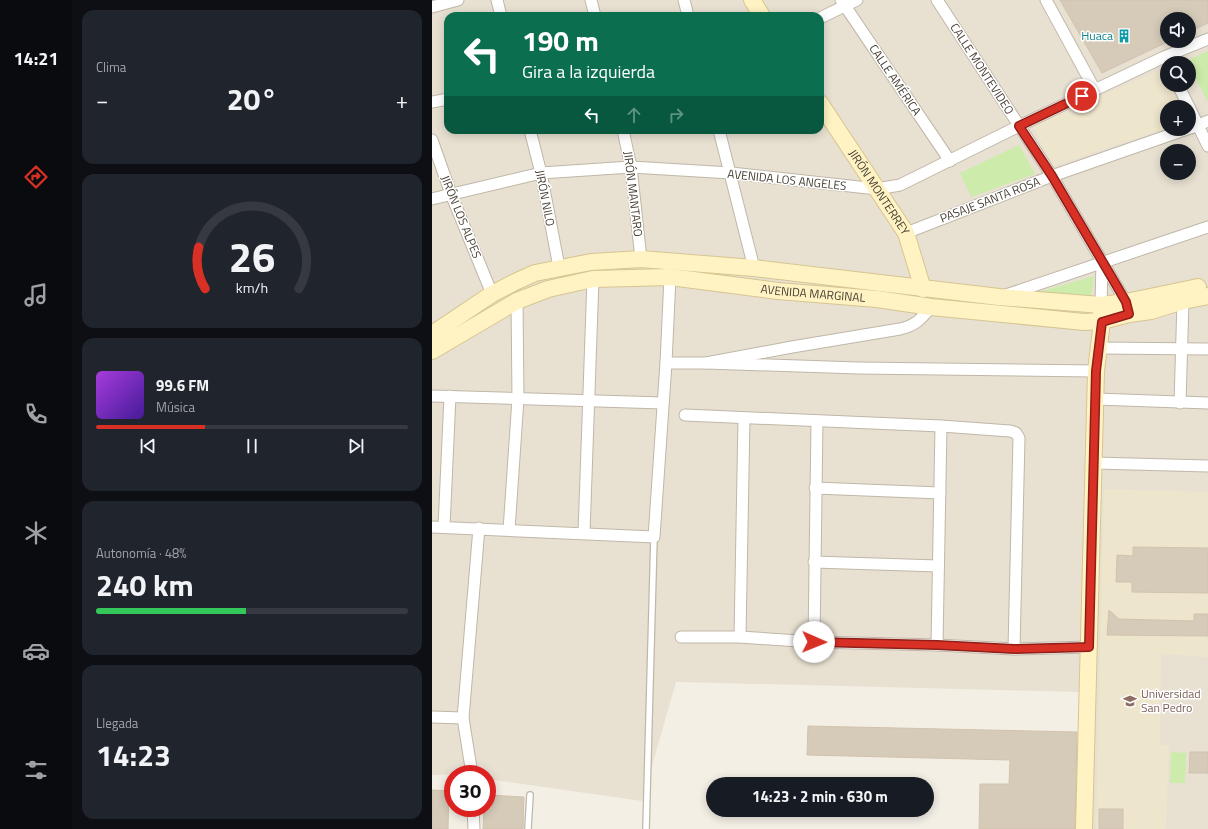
<!DOCTYPE html>
<html lang="es">
<meta charset="utf-8">
<style>
body{margin:0;font-family:"Titillium Web",sans-serif;background:#20242c;color:#f1f3f6;height:100vh;display:flex;flex-direction:column;font-size:15px;white-space:nowrap}
*{box-sizing:border-box;margin:0}
p{font-size:13px;color:#9ea1a6}
.icon{flex:none;width:22px;height:22px;fill:none;stroke:currentColor;stroke-width:2;stroke-linecap:round;stroke-linejoin:round}
.map{position:relative;flex:1;overflow:hidden}
.side{display:flex;flex-direction:column;gap:10px;padding:10px;background:#0d0f14;width:360px}
.side>*{flex:none}
.hud{position:absolute;left:12px;top:12px;width:380px;height:122px;border-radius:12px;box-shadow:0 2px 10px #0003;background:#0b6e4f;color:#fff;overflow:hidden}
.tools{position:absolute;left:728px;top:12px;display:grid;gap:8px}
.tools a{display:grid;place-items:center;width:36px;height:36px;border-radius:50%;background:#171b24;box-shadow:0 2px 10px #0003;font-size:20px}
.speed{position:absolute;left:12px;top:765px;display:flex;gap:8px;font-size:20px;font-weight:700;text-align:center}
.speed>*{display:grid;place-content:center;width:52px;height:52px;border-radius:50%;background:#171b24;box-shadow:0 2px 10px #0003;line-height:1}
.speed .limit{border:6px solid #d22;background:#fff;color:#111}
.pin{position:absolute;display:grid;place-items:center;width:34px;height:34px;color:#fff;margin:-17px;border:2px solid #fff;border-radius:50%;box-shadow:0 1px 4px #0007}
.me{position:absolute;width:44px;margin:-22px;rotate:91deg;stroke-linejoin:round;filter:drop-shadow(0 0 3px #0008)}
.turn{display:flex;align-items:center;gap:14px;height:84px;padding:0 12px;font-size:18px}
.turn .icon{width:52px;height:52px;stroke-width:2.5}
.turn b{display:block;font-size:28px;line-height:34px}
.lanes{display:flex;align-items:center;height:38px;padding:0 12px;background:#0003;justify-content:center;gap:20px;direction:ltr}
.lanes .off{opacity:.35}
.big{font-size:30px;font-weight:700;line-height:1.1}
.side .card{flex:1;display:flex;flex-direction:column;justify-content:center;gap:6px;min-width:0;padding:0 14px;border-radius:12px;background:#20242c}
.side .dial{align-items:center;gap:0}
.dial svg{height:104px;overflow:visible;fill:none;stroke:#363941;stroke-width:7;stroke-linecap:round;text-anchor:middle}
.dial text{fill:#f1f3f6;stroke:none}
.song{display:flex;align-items:center;gap:12px}
.cover{width:48px;height:48px;border-radius:6px;background:linear-gradient(135deg,hsl(280 70% 55%),hsl(260 70% 35%))}
.played{height:4px;border-radius:2px;background:linear-gradient(90deg,#d93025 35%,#363941 35%)}
.keys{display:flex;justify-content:space-around;direction:ltr}
.heat{display:flex;justify-content:space-between;align-items:center;font-size:22px;direction:ltr}
.charge{height:6px;border-radius:3px;background:linear-gradient(90deg,#34c759 48%,#363941 0)}
.trip{position:absolute;left:274px;top:777px;width:228px;height:40px;border-radius:20px;background:#171b24;box-shadow:0 2px 10px #0003;font-weight:700;line-height:40px;text-align:center}
main{display:flex;flex:1;min-height:0}
.tab-bar{display:flex;flex-direction:column;width:72px;justify-content:space-around;align-items:center;background:#090b0e;color:#9ea1a6}
.tab-bar .icon{width:28px;height:28px}
.tab-bar .active{color:#d93025}
.tab-bar b{font-size:18px;color:#f1f3f6}
.map>svg:first-child{display:block}
</style>
<main>
<nav class="tab-bar">
<b>14:21</b>
<svg class="icon active" aria-label="directions" viewBox="0 0 24 24"><path d="M12 3l9 9-9 9-9-9zM9 14v-3h6M13 9l2 2-2 2"/></svg>
<svg class="icon" aria-label="music" viewBox="0 0 24 24"><path d="M9 18V5l10-2v13"/><circle cx="6" cy="18" r="3"/><circle cx="16" cy="16" r="3"/></svg>
<svg class="icon" aria-label="phone" viewBox="0 0 24 24"><path d="M5 4h4l2 5-3 2q2 4 5 5l2-3 5 2v4C11 20 4 13 5 4z"/></svg>
<svg class="icon" aria-label="climate" viewBox="0 0 24 24"><path d="M12 3v18M4 7l16 10M4 17L20 7"/></svg>
<svg class="icon" aria-label="car" viewBox="0 0 24 24"><path d="M5 17H2v-5l4-1 3-4h7l3 4 3 1v5h-3M9 17h6M6 11h13"/><circle cx="7" cy="17" r="2"/><circle cx="17" cy="17" r="2"/></svg>
<svg class="icon" aria-label="filters" viewBox="0 0 24 24"><path d="M4 7h16M4 17h16"/><circle cx="9" cy="7" r="2"/><circle cx="15" cy="17" r="2"/></svg>
</nav>
<section class="side">
<div class="card"><p>Clima</p>
<div class="heat"><a>−</a><b class="big">20°</b><a>+</a></div>
</div>
<div class="card dial"><svg viewBox="0 0 100 80">
<path d="M14 69A42 42 0 1 1 86 69"/>
<path d="M14 69A42 42 0 0 1 9 37" stroke="#d93025"/>
<text x="50" y="56" font-size="32" font-weight="700">26</text>
<text x="50" y="72" font-size="11">km/h</text>
</svg></div>
<div class="card">
<div class="song"><i class="cover"></i><div><b>99.6 FM</b><p>Música</p></div></div>
<div class="played"></div>
<div class="keys"><svg class="icon" aria-label="previous" viewBox="0 0 24 24"><path d="M18 5L8 12l10 7zM5 5v14"/></svg><svg class="icon" aria-label="pause" viewBox="0 0 24 24"><path d="M8 5v14M16 5v14"/></svg><svg class="icon" aria-label="next" viewBox="0 0 24 24"><path d="M6 5l10 7-10 7zM19 5v14"/></svg></div>
</div>
<div class="card"><p>Autonomía · 48%</p><b class="big">240 km</b><div class="charge"></div></div>
<div class="card"><p>Llegada</p><b class="big">14:23</b></div>
</section>
<div class="map">
<svg width="776" height="829" viewBox="0 0 776 829">
<rect width="100%" height="100%" fill="#f4efe5"/>
<!-- residential -->
<path fill="#e8e1d2" fill-rule="evenodd" d="M0 0H776V829H645L649 692 244 682 210 801 55 779V774L0 775ZM16 16H388V130H16ZM735 19H757V41H735ZM735 63H757V85H735ZM735 107H757V129H735ZM735 151H757V173H735Z"/>
<!-- education -->
<g fill="#eee5cd">
<path d="M732 68 735 74V85H740L750 107H735V128L621 166 601 126Z"/>
<path d="M672 489 776 492V657L729 654 728 745H737L734 829H664Z"/>
</g>
<!-- green -->
<g fill="#cdebaa">
<path d="M776 51V102L757 66V63L754 61Z"/>
<path d="M587 145 603 174 539 197 528 173Z"/>
<path d="M662 276 658 305 589 297Z"/>
<path d="M739 752 754 753 753 783H738Z"/>
</g>
<!-- building -->
<g fill="#d6cbb9" stroke="#d1c3ac">
<path d="M628 0H776V23L757 32V19H735V42L670 73Z"/>
<path d="M701 547 776 548V593L700 592V582H684L685 555 701 556Z"/>
<path d="M677 610 687 619 762 621V614H776V636L675 635Z"/>
<path d="M376 726 645 732 643 829H547L548 784H577L578 760 375 755Z"/>
<path d="M758 752H776V773H757Z"/>
<path d="M0 790 17 791 16 829H0Z"/>
<path d="M55 795 92 797 91 829H51L52 808H55Z"/>
<rect x="667" y="809" width="24" height="20"/>
</g>
<g fill="none" stroke-linecap="round" stroke-linejoin="round">
<!-- lane casing -->
<g stroke="#bfb7a7" stroke-width="8">
<g id="lane">
<path d="M96 829 98 795"/>
<path d="M214 829 222 537"/>
</g>
</g>
<!-- street casing -->
<g stroke="#bfb7a7" stroke-width="13">
<g id="street">
<path d="M65 0 69 16"/>
<path d="M159 0 163 16"/>
<path d="M252 0 256 16"/>
<path d="M409 0 518 161"/>
<path d="M505 0 620 176 694 302 695 307"/>
<path d="M614 0 663 90"/>
<path d="M0 7 26 0"/>
<path d="M388 18 425 0"/>
<path d="M746 85 757 107"/>
<path d="M0 102 16 99"/>
<path d="M757 107 776 146"/>
<path d="M759 128 776 121"/>
<path d="M98 130 109 173 127 267"/>
<path d="M191 130 199 167 209 259"/>
<path d="M287 130 322 268"/>
<path d="M0 140 19 194 60 294"/>
<path d="M0 199 109 173 199 167 299 173 445 189 468 185 587 126 732 57 776 39"/>
<path d="M474 233 620 176 755 129"/>
<path d="M574 295 776 227"/>
<path d="M669 305 670 262"/>
<path d="M667 348 776 349"/>
<path d="M234 363H274L360 347 468 329C484 325 488 320 499 307"/>
<path d="M274 363 426 368 664 371"/>
<path d="M0 396 231 403"/>
<path d="M664 399 776 403"/>
<path d="M748 403 751 301"/>
<path d="M253 415 509 426 578 431 584 433 587 438 582 649"/>
<path d="M662 463 776 466"/>
<path d="M383 488 508 493"/>
<path d="M0 527 222 537 234 363 238 277"/>
<path d="M12 527 18 396"/>
<path d="M77 530 86 399 85 301"/>
<path d="M152 533 161 279"/>
<path d="M382 562 506 566"/>
<path d="M249 637H308L382 642 505 645 582 649 657 647"/>
<path d="M308 637 312 418"/>
<path d="M382 642 385 421"/>
<path d="M505 645 509 426"/>
<path d="M0 717 31 718"/>
<path d="M40 774 31 718 47 528"/>
<path d="M41 808 42 829"/>
</g>
</g>
<!-- secondary casing -->
<g stroke="#d6c591" stroke-width="18">
<g id="secondary">
<path d="M320 0 330 16"/>
<path id="s1" d="M388 103 474 233 491 289"/>
<path d="M0 334 60 294 83 282 103 273 159 262 209 259 322 268 567 297 669 305 694 302 766 287"/>
<path id="s2" d="M0 351 85 301 116 289 161 279 238 277 346 291 445 299 499 307 652 322 670 321 697 314 719 311 751 301 776 296"/>
<path d="M652 829 664 371 670 321 669 311"/>
</g>
</g>
<!-- lane -->
<use href="#lane" stroke="#fff" stroke-width="5.5"/>
<!-- street -->
<use href="#street" stroke="#fff" stroke-width="11"/>
<!-- secondary -->
<use href="#secondary" stroke="#fff2c3" stroke-width="16"/>
</g>
<g fill="none" stroke-linecap="round" stroke-linejoin="round">
<!-- route casing -->
<g stroke="#8d1f18" stroke-width="10">
<path id="route" d="M382 642 505 645 582 649 657 647 664 371 670 322 697 314 694 302 686 288 620 176 587 126 650 96"/>
</g>
<!-- route -->
<use href="#route" stroke="#d93025" stroke-width="7"/>
</g>
<!-- icons -->
<defs>
<g id="building-bare" transform="scale(1.08)"><path d="M-4-6H4V6H1V3H-1V6H-4ZM-2.5-4.3h1.7v1.8h-1.7ZM.8-4.3h1.7v1.8H.8ZM-2.5-1h1.7V.8h-1.7ZM.8-1h1.7V.8H.8Z" fill="#0f9aa8" stroke="#fff" stroke-width="2.5" paint-order="stroke"/></g>
<g id="university-bare" transform="scale(1.08)"><path d="M0-5L7-2L0 1L-7-2ZM-4 1L0 2.5L4 1V4Q0 6-4 4Z" fill="#8d6e63" stroke="#fff" stroke-width="2.5" paint-order="stroke"/></g>
</defs>
<g fill-rule="evenodd">
<use href="#building-bare" x="692" y="36"/>
<use href="#university-bare" x="698" y="701"/>
</g>
<g text-anchor="middle" stroke-width="3" stroke-linejoin="round" paint-order="stroke">
<!-- culture labels -->
<g font-size="12" fill="#0d838f" stroke="#fff" text-anchor="end">
<text x="681" y="40">Huaca</text>
</g>
<!-- street labels -->
<g font-size="12" fill="#463f34" stroke="#fff">
<text transform="translate(550 69) rotate(57)" y="4">CALLE MONTEVIDEO</text>
<text transform="translate(463 80) rotate(56)" y="4">CALLE AMÉRICA</text>
<text transform="translate(355 180) rotate(6)" y="4">AVENIDA LOS ANGELES</text>
<text dy="4" stroke="none"><textPath href="#s1" startOffset="107">JIRÓN MONTERREY</textPath></text>
<text transform="translate(201 194) rotate(83)" y="4">JIRÓN MANTARO</text>
<text transform="translate(113 198) rotate(79)" y="4">JIRÓN NILO</text>
<text transform="translate(558 200) rotate(-21)" y="4">PASAJE SANTA ROSA</text>
<text transform="translate(29 217) rotate(68)" y="4">JIRÓN LOS ALPES</text>
<text dy="4" stroke="none"><textPath href="#s2" startOffset="399">AVENIDA MARGINAL</textPath></text>
</g>
<!-- education labels -->
<g font-size="12" fill="#785e54" stroke="#fff" text-anchor="start">
<text x="709" y="698">Universidad<tspan x="709" dy="14">San Pedro</tspan></text>
</g>
</g>
</svg>
<div class="tools">
<a><svg class="icon" aria-label="sound" viewBox="0 0 24 24"><path d="M4 9h4l5-4v14l-5-4H4zM17 9q2 3 0 6"/></svg></a>
<a><svg class="icon" aria-label="search" viewBox="0 0 24 24"><circle cx="10" cy="10" r="6"/><path d="M15 15l6 6"/></svg></a>
<a>+</a>
<a>−</a>
</div>
<div class="speed"><div class="limit">30</div></div>
<div class="pin" style="left:650px;top:96px;background:#d93025"><svg class="icon" aria-label="arrive" viewBox="0 0 24 24"><path d="M6 21V4h12l-3 4 3 4H6"/></svg></div>
<svg class="me" style="left:382px;top:642px" viewBox="-20 -20 40 40"><circle r="19" fill="#fff"/><path d="M0-13L10 11 0 6-10 11z" fill="#d93025"/></svg>
<div class="trip">14:23 · 2 min · 630 m</div>
<div class="hud">
<div class="turn"><svg class="icon" aria-label="left" viewBox="0 0 24 24"><path d="M17 20v-9H6M10 6l-5 5 5 5"/></svg><div><b>190 m</b>Gira a la izquierda</div></div>
<div class="lanes"><svg class="icon" aria-label="left" viewBox="0 0 24 24"><path d="M17 20v-9H6M10 6l-5 5 5 5"/></svg><svg class="icon off" aria-label="ahead" viewBox="0 0 24 24"><path d="M12 20V5M6 11l6-6 6 6"/></svg><svg class="icon off" aria-label="right" viewBox="0 0 24 24"><path d="M7 20v-9h11M14 6l5 5-5 5"/></svg></div>
</div>
</div>
</main>
